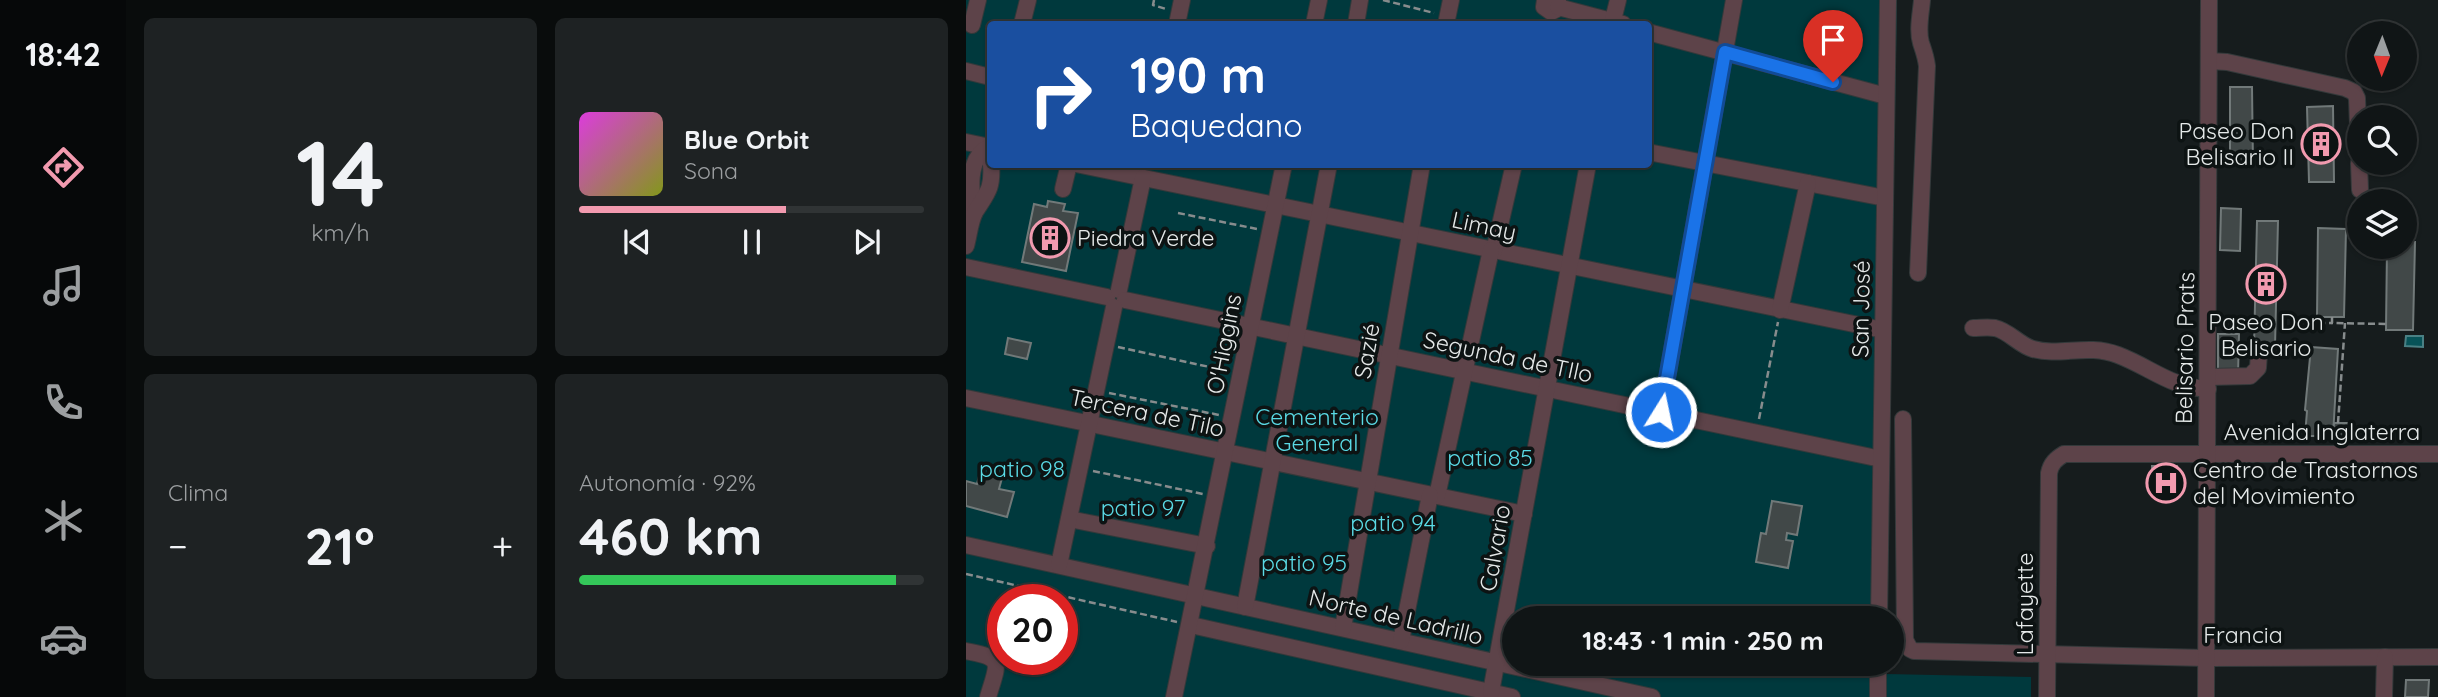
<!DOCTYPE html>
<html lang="es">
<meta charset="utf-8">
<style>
body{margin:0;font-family:Quicksand,sans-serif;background:#1e2223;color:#f1f3f6;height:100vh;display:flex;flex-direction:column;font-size:26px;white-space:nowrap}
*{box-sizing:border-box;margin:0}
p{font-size:23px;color:#9c9fa1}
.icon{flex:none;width:38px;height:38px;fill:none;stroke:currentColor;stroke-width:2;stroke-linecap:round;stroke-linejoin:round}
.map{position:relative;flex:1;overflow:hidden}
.details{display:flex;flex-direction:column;gap:18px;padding:18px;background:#090c0c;width:840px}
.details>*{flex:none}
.banner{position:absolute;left:21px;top:21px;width:665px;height:147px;border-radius:7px;box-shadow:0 2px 5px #0004,0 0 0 2px #303435;background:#1a4fa0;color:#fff;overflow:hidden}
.needle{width:46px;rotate:181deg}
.fabs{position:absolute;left:1381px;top:21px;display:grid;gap:14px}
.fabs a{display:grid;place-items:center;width:70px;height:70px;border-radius:50%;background:#101516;box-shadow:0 2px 5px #0004,0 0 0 2px #303435;font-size:35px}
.speed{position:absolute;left:21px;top:584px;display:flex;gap:14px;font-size:35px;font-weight:700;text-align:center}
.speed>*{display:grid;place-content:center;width:91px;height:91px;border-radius:50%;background:#101516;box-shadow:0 2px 5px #0004,0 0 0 2px #303435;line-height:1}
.speed .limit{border:10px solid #d22;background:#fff;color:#111}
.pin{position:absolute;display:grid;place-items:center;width:60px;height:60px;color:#fff;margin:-72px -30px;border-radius:50% 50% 50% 0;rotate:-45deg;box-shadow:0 0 7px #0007}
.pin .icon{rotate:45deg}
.me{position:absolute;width:77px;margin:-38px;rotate:10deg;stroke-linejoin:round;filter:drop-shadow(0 0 5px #0008)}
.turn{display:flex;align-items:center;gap:24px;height:147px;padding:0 28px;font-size:32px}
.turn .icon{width:91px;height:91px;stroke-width:2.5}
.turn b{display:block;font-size:49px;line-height:60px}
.big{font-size:52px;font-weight:700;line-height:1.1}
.details .card{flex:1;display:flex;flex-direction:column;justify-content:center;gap:10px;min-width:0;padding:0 24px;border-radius:10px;background:#1e2223}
.details .dial{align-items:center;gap:0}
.dial b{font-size:91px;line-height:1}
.song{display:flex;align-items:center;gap:21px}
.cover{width:84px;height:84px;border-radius:10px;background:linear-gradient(135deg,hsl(300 70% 55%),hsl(70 70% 35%))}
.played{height:7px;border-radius:4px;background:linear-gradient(90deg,#f29aaf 60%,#303435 60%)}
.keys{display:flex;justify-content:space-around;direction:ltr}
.heat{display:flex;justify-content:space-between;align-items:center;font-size:38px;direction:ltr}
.charge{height:10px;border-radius:5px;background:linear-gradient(90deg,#34c759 92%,#303435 0)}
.details .tiles{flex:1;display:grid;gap:18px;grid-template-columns:repeat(2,1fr)}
.trip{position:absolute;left:536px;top:606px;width:402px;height:70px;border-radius:35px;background:#101516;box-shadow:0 2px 5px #0004,0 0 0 2px #303435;font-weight:700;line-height:70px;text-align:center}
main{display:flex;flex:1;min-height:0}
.dock{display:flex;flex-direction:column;width:126px;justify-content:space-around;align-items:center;background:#060809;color:#9c9fa1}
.dock .icon{width:49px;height:49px}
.dock .current{color:#f29aaf}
.dock b{font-size:32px;color:#f1f3f6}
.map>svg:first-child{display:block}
</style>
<main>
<nav class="dock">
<b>18:42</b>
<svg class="icon current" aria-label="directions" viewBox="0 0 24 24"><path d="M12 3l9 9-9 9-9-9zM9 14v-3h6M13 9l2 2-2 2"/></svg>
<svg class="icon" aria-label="music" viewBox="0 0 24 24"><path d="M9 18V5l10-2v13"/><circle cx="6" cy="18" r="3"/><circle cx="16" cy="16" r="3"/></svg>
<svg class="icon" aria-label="phone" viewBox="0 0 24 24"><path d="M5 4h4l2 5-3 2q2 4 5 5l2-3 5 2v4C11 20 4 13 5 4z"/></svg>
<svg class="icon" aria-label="climate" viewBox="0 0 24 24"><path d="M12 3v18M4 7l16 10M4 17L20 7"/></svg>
<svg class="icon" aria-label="car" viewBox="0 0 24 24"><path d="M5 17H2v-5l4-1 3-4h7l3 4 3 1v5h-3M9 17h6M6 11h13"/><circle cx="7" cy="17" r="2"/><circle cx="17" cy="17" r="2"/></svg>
</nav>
<section class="details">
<div class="tiles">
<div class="card dial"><b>14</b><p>km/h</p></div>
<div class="card">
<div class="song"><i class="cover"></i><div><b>Blue Orbit</b><p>Sona</p></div></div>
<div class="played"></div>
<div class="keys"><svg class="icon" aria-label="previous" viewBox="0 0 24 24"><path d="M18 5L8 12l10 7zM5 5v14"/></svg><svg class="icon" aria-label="pause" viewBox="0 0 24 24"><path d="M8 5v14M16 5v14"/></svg><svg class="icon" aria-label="next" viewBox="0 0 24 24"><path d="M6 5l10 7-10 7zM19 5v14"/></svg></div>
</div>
<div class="card"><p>Clima</p>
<div class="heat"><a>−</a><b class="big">21°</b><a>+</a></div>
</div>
<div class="card"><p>Autonomía · 92%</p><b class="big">460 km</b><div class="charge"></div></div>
</div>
</section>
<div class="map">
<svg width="1472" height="697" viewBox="0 0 1472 697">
<rect width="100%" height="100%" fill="#161c1d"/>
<!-- green -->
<path fill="#00393d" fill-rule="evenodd" d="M0 0H931L920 618H548V663H920V674L1065 677V697H0ZM24 24H682V164H24ZM37 600H96V660H37Z"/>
<!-- water -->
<path fill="#075358" stroke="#4a8084" stroke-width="2" d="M1440 336H1457V347L1439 346Z"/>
<!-- building -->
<g fill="#414848" stroke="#717979" stroke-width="2">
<path d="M1264 87H1286L1287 165H1264Z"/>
<path d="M1367 106 1368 182H1343L1341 107Z"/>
<path d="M82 201 99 204 97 211 112 213 100 271 56 262 68 204 81 207Z"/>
<path d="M1255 208 1275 209 1274 251 1254 250Z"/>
<path d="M1291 221H1312L1309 347H1288Z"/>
<path d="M1352 228 1380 229 1378 317H1351Z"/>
<path d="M1438 242H1449L1447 330H1420L1421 247H1438Z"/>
<path d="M1252 334H1273L1272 376H1252Z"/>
<path d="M42 338 65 343 61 359 39 354Z"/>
<path d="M1345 347 1372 349 1367 436H1339L1341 411 1339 410Z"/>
<path d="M1368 423H1388V436H1367Z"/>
<path d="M1186 466H1211L1213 471V495H1187Z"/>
<path d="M14 472 36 478 33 489 48 492 41 517 0 506V481L11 484Z"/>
<path d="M806 501 836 506 831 535 821 533 820 540 827 541 822 568 790 562 795 533 800 534Z"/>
<path d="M1440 680H1463L1462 697H1439Z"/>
</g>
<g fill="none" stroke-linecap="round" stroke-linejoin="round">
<!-- minor casing -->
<g stroke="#33393a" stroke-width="18">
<g id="minor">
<path d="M579 0 578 7 585 12 591 9 592 1"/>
<path d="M592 7 657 24"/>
<path d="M56 24 62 0"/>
<path d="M211 24 216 0"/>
<path d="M348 24 353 0"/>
<path d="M390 24 394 0"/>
<path d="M480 24 485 0"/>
<path d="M646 24 652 0"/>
<path d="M6 25 12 0"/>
<path d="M682 32 920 96"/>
<path d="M1243 61 1261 62 1379 88 1388 92 1391 98 1393 153"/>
<path d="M0 71 24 77"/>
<path d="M0 142 24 147"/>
<path d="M682 152 919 198"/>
<path d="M1393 163 1394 190"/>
<path d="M110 164 917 330"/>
<path d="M97 189 103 164"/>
<path d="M8 214C5 193 0 158 23 147"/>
<path d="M0 246C3 235 4 222 9 212 21 193 27 189 25 164"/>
<path d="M528 251 548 164"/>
<path d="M0 267 141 297"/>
<path d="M952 273 961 66C960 57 958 52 955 43 951 30 955 13 956 0"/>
<path d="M153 290 177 178"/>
<path d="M159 300 915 459"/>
<path d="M814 310 842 183"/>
<path d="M1007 328C1014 328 1022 327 1029 328 1043 331 1053 345 1067 349 1094 357 1121 343 1152 355 1186 368 1203 387 1242 389"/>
<path d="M1242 377 1284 376 1292 368 1293 352"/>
<path d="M0 398 558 514"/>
<path d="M695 412 768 0"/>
<path d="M937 419 939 640 944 649 948 651 1240 658 1472 657"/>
<path d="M471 496 525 250"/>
<path d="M103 519 241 546"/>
<path d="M0 545 686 697"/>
<path d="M93 565 148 307"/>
<path d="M279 607 363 164"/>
<path d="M913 618 922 0"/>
<path d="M225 625 546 697"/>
<path d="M377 628 456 164"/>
<path d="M435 641 464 495"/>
<path d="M0 651C39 658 32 663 22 697"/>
<path d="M525 692 622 164"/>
<path d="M208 697 318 164"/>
<path d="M912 697V663"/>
<path d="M1081 697 1083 473C1085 463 1090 459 1098 454H1472"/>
<path d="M1240 697 1243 0"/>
<path d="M1418 697 1419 657"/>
</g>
</g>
<!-- path -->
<g stroke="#878c8d" stroke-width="2.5" stroke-dasharray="7 3.5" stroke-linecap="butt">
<path d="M188 0 187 5 200 9"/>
<path d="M417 0 468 13"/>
<path d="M212 213 291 229"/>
<path d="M1366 317V323L1420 324"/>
<path d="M1342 323H1366"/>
<path d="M152 347 262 371"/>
<path d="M143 393 253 415"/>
<path d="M793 419 812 322"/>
<path d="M1372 423 1379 323"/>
<path d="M127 471 237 494"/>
<path d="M0 574 211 622"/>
</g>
<!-- minor -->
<use href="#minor" stroke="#5d4349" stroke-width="16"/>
</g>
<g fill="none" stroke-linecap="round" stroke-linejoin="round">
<!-- route casing -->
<g stroke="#114b97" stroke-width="18">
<path id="route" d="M695 412 759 52 867 82"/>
</g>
<!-- route -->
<use href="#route" stroke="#1a73e8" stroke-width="12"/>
</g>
<!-- icons -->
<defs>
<g id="building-ring" transform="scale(2.0125)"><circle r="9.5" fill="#0d1313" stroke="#f29aaf" stroke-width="1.5"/><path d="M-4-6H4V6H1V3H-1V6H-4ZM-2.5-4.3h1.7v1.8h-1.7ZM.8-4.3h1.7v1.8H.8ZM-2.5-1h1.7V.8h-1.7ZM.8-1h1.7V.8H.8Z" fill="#f29aaf"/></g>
<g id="hospital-ring" transform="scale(2.0125)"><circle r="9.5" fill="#0d1313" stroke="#f29aaf" stroke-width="1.5"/><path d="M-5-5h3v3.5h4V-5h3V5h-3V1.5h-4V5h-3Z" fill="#f29aaf"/></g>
</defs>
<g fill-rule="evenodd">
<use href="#building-ring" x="1355" y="144"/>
<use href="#building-ring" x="84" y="238"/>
<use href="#building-ring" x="1300" y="284"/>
<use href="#hospital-ring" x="1200" y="483"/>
</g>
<g text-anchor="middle" stroke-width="7" stroke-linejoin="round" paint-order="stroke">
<!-- poi labels -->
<g font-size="23" fill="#e5e9e9" stroke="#0d1313" text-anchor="start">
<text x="1328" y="139" text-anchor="end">Paseo Don<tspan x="1328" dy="26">Belisario II</tspan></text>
<text x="111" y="246">Piedra Verde</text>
<text x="1300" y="330" text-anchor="middle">Paseo Don<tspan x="1300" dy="26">Belisario</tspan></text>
<text x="1227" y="478">Centro de Trastornos<tspan x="1227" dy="26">del Movimiento</tspan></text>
</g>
<!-- street labels -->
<g font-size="23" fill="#e5e9e9" stroke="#0d1313">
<text transform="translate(518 226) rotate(12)" y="8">Limay</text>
<text transform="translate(895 309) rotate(-89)" y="8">San José</text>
<text transform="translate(258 344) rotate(-79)" y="8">O'Higgins</text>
<text transform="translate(1219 348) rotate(-89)" y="8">Belisario Prats</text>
<text transform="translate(401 351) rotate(-80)" y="8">Sazié</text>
<text transform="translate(542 357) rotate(12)" y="8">Segunda de TIlo</text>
<text transform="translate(181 413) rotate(12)" y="8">Tercera de Tilo</text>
<text x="1356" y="440">Avenida Inglaterra</text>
<text transform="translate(529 548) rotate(-80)" y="8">Calvario</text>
<text transform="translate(1059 604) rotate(-90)" y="8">Lafayette</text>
<text transform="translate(430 617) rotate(13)" y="8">Norte de Ladrillo</text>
<text x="1277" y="643">Francia</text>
</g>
<!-- park labels -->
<g font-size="23" fill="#5adae5" stroke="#0d1313">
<text x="351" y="425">Cementerio<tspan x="351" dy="26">General</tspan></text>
<text x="524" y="466">patio 85</text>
<text x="56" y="477">patio 98</text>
<text x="177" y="516">patio 97</text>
<text x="427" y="531">patio 94</text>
<text x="338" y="571">patio 95</text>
</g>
</g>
</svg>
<div class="fabs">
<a><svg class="needle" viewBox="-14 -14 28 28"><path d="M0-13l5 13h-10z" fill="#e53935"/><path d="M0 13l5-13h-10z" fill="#9c9fa1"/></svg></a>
<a><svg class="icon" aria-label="search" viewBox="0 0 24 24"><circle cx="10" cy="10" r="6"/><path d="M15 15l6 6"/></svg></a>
<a><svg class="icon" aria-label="layers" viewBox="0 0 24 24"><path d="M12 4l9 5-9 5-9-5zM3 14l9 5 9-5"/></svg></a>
</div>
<div class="speed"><div class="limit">20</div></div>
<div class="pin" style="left:867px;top:82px;background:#d93025"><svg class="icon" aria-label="arrive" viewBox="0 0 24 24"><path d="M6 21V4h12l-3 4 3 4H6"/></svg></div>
<svg class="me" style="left:695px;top:412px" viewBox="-20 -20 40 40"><circle r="17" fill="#1a73e8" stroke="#fff" stroke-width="3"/><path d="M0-11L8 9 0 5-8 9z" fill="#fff"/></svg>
<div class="trip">18:43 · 1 min · 250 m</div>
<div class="banner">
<div class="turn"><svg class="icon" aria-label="right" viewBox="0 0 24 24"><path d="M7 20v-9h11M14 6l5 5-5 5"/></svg><div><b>190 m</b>Baquedano</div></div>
</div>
</div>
</main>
